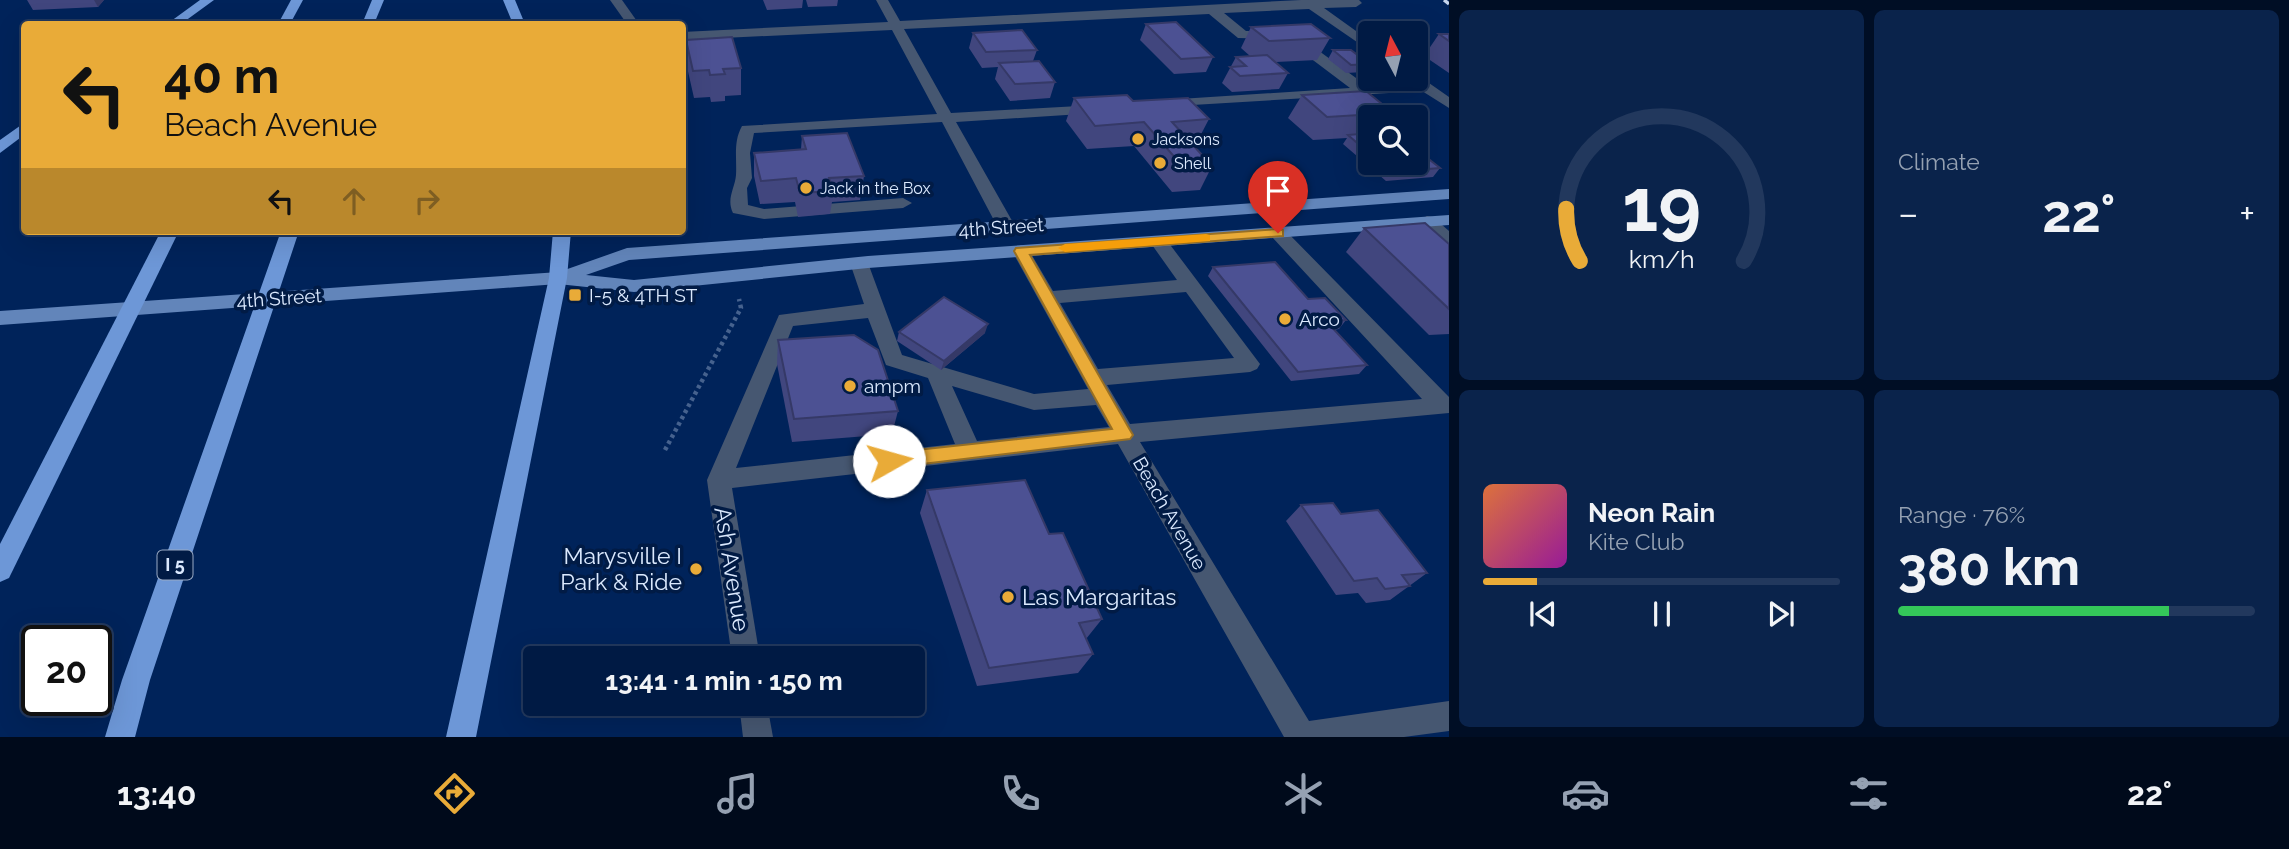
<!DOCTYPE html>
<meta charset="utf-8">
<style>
body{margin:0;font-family:Raleway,sans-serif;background:#0a234b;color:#f1f3f6;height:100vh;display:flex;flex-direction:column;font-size:26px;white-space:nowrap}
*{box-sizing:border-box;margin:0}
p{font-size:23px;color:#95a1b2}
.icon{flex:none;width:38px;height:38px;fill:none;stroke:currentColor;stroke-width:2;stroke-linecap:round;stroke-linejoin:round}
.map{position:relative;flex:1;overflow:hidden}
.drawer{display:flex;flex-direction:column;gap:10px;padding:10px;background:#000e25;width:840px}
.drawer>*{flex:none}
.guide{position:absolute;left:21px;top:21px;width:665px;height:214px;border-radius:7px;box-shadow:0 7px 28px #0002,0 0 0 2px #22385d;background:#e9ab38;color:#111;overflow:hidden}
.needle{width:46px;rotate:353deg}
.buttons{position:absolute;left:1358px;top:21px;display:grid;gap:14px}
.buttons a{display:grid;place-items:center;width:70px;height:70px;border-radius:7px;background:#001a44;box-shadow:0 7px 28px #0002,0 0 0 2px #22385d;font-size:35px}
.speed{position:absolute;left:21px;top:625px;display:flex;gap:14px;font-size:35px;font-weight:700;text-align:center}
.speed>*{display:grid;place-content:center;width:91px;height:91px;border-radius:50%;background:#001a44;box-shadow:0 7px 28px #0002,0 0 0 2px #22385d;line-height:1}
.speed .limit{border:4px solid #111;border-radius:10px;background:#fff;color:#111}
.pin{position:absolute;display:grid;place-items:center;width:60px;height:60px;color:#fff;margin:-72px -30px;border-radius:50% 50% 50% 0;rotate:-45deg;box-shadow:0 0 7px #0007}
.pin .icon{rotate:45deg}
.me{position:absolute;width:77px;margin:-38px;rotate:83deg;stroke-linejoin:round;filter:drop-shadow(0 0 5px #0008)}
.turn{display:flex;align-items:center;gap:24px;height:147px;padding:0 28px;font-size:32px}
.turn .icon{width:91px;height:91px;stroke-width:2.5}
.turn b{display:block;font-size:49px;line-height:60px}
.lanes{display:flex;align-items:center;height:66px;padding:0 28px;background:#0003;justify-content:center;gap:35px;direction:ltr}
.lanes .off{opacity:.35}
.big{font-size:52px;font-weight:700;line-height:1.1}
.drawer .widget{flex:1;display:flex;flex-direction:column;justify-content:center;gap:10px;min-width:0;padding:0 24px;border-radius:10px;background:#0a234b}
.drawer .dial{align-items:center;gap:0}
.dial svg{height:182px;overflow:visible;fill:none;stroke:#22385d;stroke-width:7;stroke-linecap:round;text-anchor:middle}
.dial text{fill:#f1f3f6;stroke:none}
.song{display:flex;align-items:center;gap:21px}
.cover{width:84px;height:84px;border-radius:10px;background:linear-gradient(135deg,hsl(20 70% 55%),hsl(300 70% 35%))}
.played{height:7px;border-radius:4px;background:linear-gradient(90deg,#e9ab38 15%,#22385d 15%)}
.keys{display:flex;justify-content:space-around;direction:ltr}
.heat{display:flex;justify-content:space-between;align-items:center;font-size:38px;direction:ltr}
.charge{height:10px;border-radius:5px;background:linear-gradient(90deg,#34c759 76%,#22385d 0)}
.drawer .tiles{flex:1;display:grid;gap:10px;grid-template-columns:repeat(2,1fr)}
.trip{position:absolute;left:523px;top:646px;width:402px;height:70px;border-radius:7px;background:#001a44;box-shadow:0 7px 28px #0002,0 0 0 2px #22385d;font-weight:700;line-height:70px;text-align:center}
.tabs{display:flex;height:112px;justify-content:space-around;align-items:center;background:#000a1b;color:#95a1b2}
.tabs .icon{width:49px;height:49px}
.tabs .current{color:#e9ab38}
.tabs b{font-size:32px;color:#f1f3f6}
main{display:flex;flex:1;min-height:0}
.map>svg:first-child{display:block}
</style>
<main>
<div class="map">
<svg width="1449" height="737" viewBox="0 0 1449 737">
<rect width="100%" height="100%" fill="#00235a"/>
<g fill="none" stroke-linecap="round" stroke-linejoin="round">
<!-- path -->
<path stroke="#46628e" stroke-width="4.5" stroke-dasharray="3.5 3.5" stroke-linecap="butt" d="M665 450 741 308 739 299"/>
<!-- minor -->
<g fill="#465771" fill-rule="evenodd">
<path d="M610 0H622L639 24H627Z"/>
<path d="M876 0H888L900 21 1301 0H1359L1362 3 1356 7 1324 8 1370 41V51L1309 9 1224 13 1246 31 1293 32 1367 86 1411 84 1407 79 1419 76 1449 97V108L1422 91 1159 107 1157 104 1159 101 1164 100 1350 88 1285 39 1238 38 1209 14 904 29 951 113 1097 105 1104 109 1097 113 956 122 1015 226 1012 230H1000L997 226 942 122 754 133 750 153 752 178 747 188 748 205 764 209 903 198 912 203 903 208 764 219 733 213C726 199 735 188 736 175 737 158 733 142 742 126L937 114 892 30 682 40V32L888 22Z"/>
<path d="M1427 216 1433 217 1449 231V246L1443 244 1421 225 1418 221Z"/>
<path d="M1278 227 1284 229 1449 397V413L1140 442 1309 721 1449 701V731L1404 737H1284L1118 444 732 488 760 658H732L707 480 779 315 864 304 850 263 852 259H866L868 263 902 355 1034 394 1088 389 1012 251 1021 245 1027 247 1053 291 1177 280 1150 242 1159 236 1165 238 1260 364 1257 369 1250 372 1107 385 1130 424 1422 399 1272 237 1269 233ZM1186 292 1234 358 1098 369 1060 303ZM868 318 886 365 928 378 955 444 736 468 793 326ZM952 386 1034 410 1096 405 1109 427 977 441Z"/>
<path d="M739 704H767L773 737H743Z"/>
</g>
<!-- major -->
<path fill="#6285ba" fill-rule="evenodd" d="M1449 189V199L629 260 586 275 634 280 868 256 1449 215V225L868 268 634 292 558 284 0 325V311L559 272 627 248Z"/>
<!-- highway -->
<g fill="#6d97d7" fill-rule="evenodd">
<path d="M200 0H214L181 24H167Z"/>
<path d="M291 0H303L290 24H278Z"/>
<path d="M372 0H384L374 24H362Z"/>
<path d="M503 0H515L525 24H513Z"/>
<path d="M24 123V135L0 153V140Z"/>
<path d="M161 231H179L9 578 0 582V544Z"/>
<path d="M281 231H299L150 680 135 737H105L122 680Z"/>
<path d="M553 231H571L567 278 476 737H446L549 278Z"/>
</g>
<!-- rail -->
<path stroke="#c5d5ed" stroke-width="3.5" stroke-dasharray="8 8" stroke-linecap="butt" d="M1444 0 1449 4"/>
</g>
<!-- wall -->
<g fill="#41467e">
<path d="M27 0H104L98 7 33 10Z"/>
<path d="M763 0H803L802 8 767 10Z"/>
<path d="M806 0H838L837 6 808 7Z"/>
<path d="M1146 24 1213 57 1206 72 1174 74 1140 40Z"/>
<path d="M1251 27 1330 38 1317 60 1276 62 1288 73 1279 89 1232 92 1222 83 1236 57 1250 56 1241 48Z"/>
<path d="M973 33 1037 50 1033 61 1055 82 1050 98 1010 101 995 79 998 67 982 68 969 48Z"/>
<path d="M1439 34H1449V73L1424 56Z"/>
<path d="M686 40 741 68V95L725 96V101L711 102 710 97 694 98 687 67Z"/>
<path d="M1333 50 1369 64 1364 72 1346 73 1328 59Z"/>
<path d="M1302 95 1393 113 1390 117H1370V163H1416L1440 168 1433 177 1386 181 1343 144 1347 138 1313 140 1288 118Z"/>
<path d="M1074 98 1133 101 1209 119 1197 142 1191 143 1212 166 1200 190 1172 192 1134 146 1087 149 1066 121Z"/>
<path d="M802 136 864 176 860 200 832 202 830 214 798 217 795 202 760 204 754 176V153L801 149Z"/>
<path d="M1364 228 1449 244V334L1429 335 1346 252Z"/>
<path d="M1213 267 1308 299 1346 320 1339 329 1334 330 1367 365 1359 374 1291 381 1208 276Z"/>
<path d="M899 332 985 333 941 370 897 341Z"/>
<path d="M778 340 898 411 892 434 792 442 777 364Z"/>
<path d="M927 490 1102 619 1086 639 1093 654 1078 673 977 686 920 513Z"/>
<path d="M1301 505 1341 514 1427 573 1390 600 1366 603 1358 593 1336 595 1286 521Z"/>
</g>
<!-- shaded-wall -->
<g fill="#353967">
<path d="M94 0H104L98 7Z"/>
<path d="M988 324 985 333 941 370 944 361Z"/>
</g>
<!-- building -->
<g fill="#4c5193" stroke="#353967" stroke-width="2">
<path d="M1176 22 1213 57 1181 59 1146 24Z"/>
<path d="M1311 24 1330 38 1269 41 1251 27Z"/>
<path d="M1022 30 1037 50 986 52 973 33Z"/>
<path d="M1439 34H1449V41Z"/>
<path d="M732 37 741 68 723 69 725 74 710 75 709 70 693 71 686 40Z"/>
<path d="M1333 50H1351L1369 64 1351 65Z"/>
<path d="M1267 55 1288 73 1240 76 1230 67 1246 66 1236 57Z"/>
<path d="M1039 61 1055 82 1015 84 999 63Z"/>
<path d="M1366 91 1393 113 1327 117 1302 95Z"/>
<path d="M1127 95 1133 101 1188 98 1209 119 1172 122 1212 166 1184 168 1144 122 1095 126 1074 98Z"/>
<path d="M847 133 864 176 829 178 833 191 800 193 796 178 761 181 754 153 806 149 802 136Z"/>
<path d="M1370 133V154L1348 135Z"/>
<path d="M1416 149 1440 168 1392 172 1381 163H1416Z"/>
<path d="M1425 223 1449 244V309L1364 228Z"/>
<path d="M1275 262 1308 299 1325 298 1346 320 1327 322 1367 365 1298 372 1213 267Z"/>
<path d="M944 297 988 324 944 361 899 332Z"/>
<path d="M854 335 878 350 898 411 794 419 778 340Z"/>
<path d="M1025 480 1049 534 1063 533 1102 619 1079 623 1093 654 989 668 927 490Z"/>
<path d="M1333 503 1341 514 1378 510 1427 573 1402 575 1410 586 1385 589 1377 578 1354 581 1301 505Z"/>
</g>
<!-- route -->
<path fill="#e9ab38" stroke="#976f24" stroke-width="2" d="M1278 229 1283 230V236L1030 255 1130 430 1133 435 1130 439 889 468 883 466 880 461 883 456 889 453 1112 429 1014 251 1016 248Z"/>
<!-- slow -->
<path fill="#f59e0b" d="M1206 234 1210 235V241L1065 252 1058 248 1065 244Z"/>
<!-- markers -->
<g fill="#e9ab38" stroke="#011b45" stroke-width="2.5">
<circle cx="1138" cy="139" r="7"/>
<circle cx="1160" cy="163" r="7"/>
<circle cx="806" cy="188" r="7"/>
<rect x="568" y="288" width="14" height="14" rx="3.5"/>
<circle cx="1285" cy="319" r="7"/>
<circle cx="850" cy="386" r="7"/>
<circle cx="696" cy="569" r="7"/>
<circle cx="1008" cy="597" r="7"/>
</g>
<g text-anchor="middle" stroke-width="7" stroke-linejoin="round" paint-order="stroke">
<!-- far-poi labels -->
<g font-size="16" fill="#dbe9fe" stroke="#011b45" text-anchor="start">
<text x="1152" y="145">Jacksons</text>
<text x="1174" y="169">Shell</text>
<text x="820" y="194">Jack in the Box</text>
</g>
<!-- shield labels -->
<rect fill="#011b45" stroke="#9aabc6" stroke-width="2" x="157.5" y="550.5" width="35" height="29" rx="5"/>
<g font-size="18" font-weight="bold" fill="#dbe9fe">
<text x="175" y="571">I 5</text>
</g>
<!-- street labels -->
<g font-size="19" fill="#dbe9fe" stroke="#011b45">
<text transform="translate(1001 227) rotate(-4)" y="7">4th Street</text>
<text transform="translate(279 298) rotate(-4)" y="7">4th Street</text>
<text transform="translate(1170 513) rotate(60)" y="7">Beach Avenue</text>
</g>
<!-- poi labels -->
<g font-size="19" fill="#dbe9fe" stroke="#011b45" text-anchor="start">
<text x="589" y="302">I-5 &amp; 4TH ST</text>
<text x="1299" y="326">Arco</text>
<text x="864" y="393">ampm</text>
</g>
<!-- near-poi labels -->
<g font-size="23" fill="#dbe9fe" stroke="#011b45" text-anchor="end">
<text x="682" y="564">Marysville I<tspan x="682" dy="26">Park &amp; Ride</tspan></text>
<text x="1022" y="605" text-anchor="start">Las Margaritas</text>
</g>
<!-- near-street labels -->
<g font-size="23" fill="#dbe9fe" stroke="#011b45">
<text transform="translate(732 569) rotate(81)" y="8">Ash Avenue</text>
</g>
</g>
</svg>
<div class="buttons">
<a><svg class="needle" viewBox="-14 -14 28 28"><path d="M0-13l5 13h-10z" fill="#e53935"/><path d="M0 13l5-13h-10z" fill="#95a1b2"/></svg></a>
<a><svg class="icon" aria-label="search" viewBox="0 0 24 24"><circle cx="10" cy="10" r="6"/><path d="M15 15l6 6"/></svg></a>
</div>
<div class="speed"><div class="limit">20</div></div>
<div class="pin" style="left:1278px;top:233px;background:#d93025"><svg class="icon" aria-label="arrive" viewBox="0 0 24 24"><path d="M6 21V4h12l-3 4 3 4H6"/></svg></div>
<svg class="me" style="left:889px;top:461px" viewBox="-20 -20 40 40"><circle r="19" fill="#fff"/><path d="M0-13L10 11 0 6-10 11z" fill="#e9ab38"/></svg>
<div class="trip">13:41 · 1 min · 150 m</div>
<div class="guide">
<div class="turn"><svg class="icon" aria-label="left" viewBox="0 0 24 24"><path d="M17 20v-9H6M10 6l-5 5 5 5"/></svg><div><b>40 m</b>Beach Avenue</div></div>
<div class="lanes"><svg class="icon" aria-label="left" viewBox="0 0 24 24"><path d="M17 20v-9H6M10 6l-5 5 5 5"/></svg><svg class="icon off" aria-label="ahead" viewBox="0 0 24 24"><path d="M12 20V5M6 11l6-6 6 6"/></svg><svg class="icon off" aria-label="right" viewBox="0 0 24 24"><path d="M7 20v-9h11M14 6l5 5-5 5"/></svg></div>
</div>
</div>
<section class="drawer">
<div class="tiles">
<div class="widget dial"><svg viewBox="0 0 100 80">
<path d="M14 69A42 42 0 1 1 86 69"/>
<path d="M14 69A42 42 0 0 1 8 46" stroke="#e9ab38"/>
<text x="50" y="56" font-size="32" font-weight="700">19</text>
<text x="50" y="72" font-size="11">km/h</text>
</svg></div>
<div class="widget"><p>Climate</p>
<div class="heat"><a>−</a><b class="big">22°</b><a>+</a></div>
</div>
<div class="widget">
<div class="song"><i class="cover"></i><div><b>Neon Rain</b><p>Kite Club</p></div></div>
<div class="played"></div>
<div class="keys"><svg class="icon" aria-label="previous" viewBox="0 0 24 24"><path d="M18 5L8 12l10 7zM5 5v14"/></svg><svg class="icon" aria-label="pause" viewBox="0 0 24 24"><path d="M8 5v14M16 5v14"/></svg><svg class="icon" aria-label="next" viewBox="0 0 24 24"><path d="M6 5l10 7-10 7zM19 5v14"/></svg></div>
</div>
<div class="widget"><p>Range · 76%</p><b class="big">380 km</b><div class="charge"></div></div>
</div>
</section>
</main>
<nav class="tabs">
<b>13:40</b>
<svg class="icon current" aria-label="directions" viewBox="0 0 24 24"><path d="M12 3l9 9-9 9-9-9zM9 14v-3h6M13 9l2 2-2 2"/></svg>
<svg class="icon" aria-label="music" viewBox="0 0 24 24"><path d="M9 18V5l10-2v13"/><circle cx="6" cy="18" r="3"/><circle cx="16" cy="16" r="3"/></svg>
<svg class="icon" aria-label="phone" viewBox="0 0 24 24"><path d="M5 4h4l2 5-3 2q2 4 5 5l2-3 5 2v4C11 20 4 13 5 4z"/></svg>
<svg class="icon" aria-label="climate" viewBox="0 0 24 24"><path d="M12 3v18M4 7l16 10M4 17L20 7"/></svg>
<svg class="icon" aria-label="car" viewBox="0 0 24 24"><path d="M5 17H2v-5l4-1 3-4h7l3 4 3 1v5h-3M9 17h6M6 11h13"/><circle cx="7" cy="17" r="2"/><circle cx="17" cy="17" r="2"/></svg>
<svg class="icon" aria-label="filters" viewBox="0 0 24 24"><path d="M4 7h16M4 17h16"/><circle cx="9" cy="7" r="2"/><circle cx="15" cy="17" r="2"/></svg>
<b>22°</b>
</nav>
